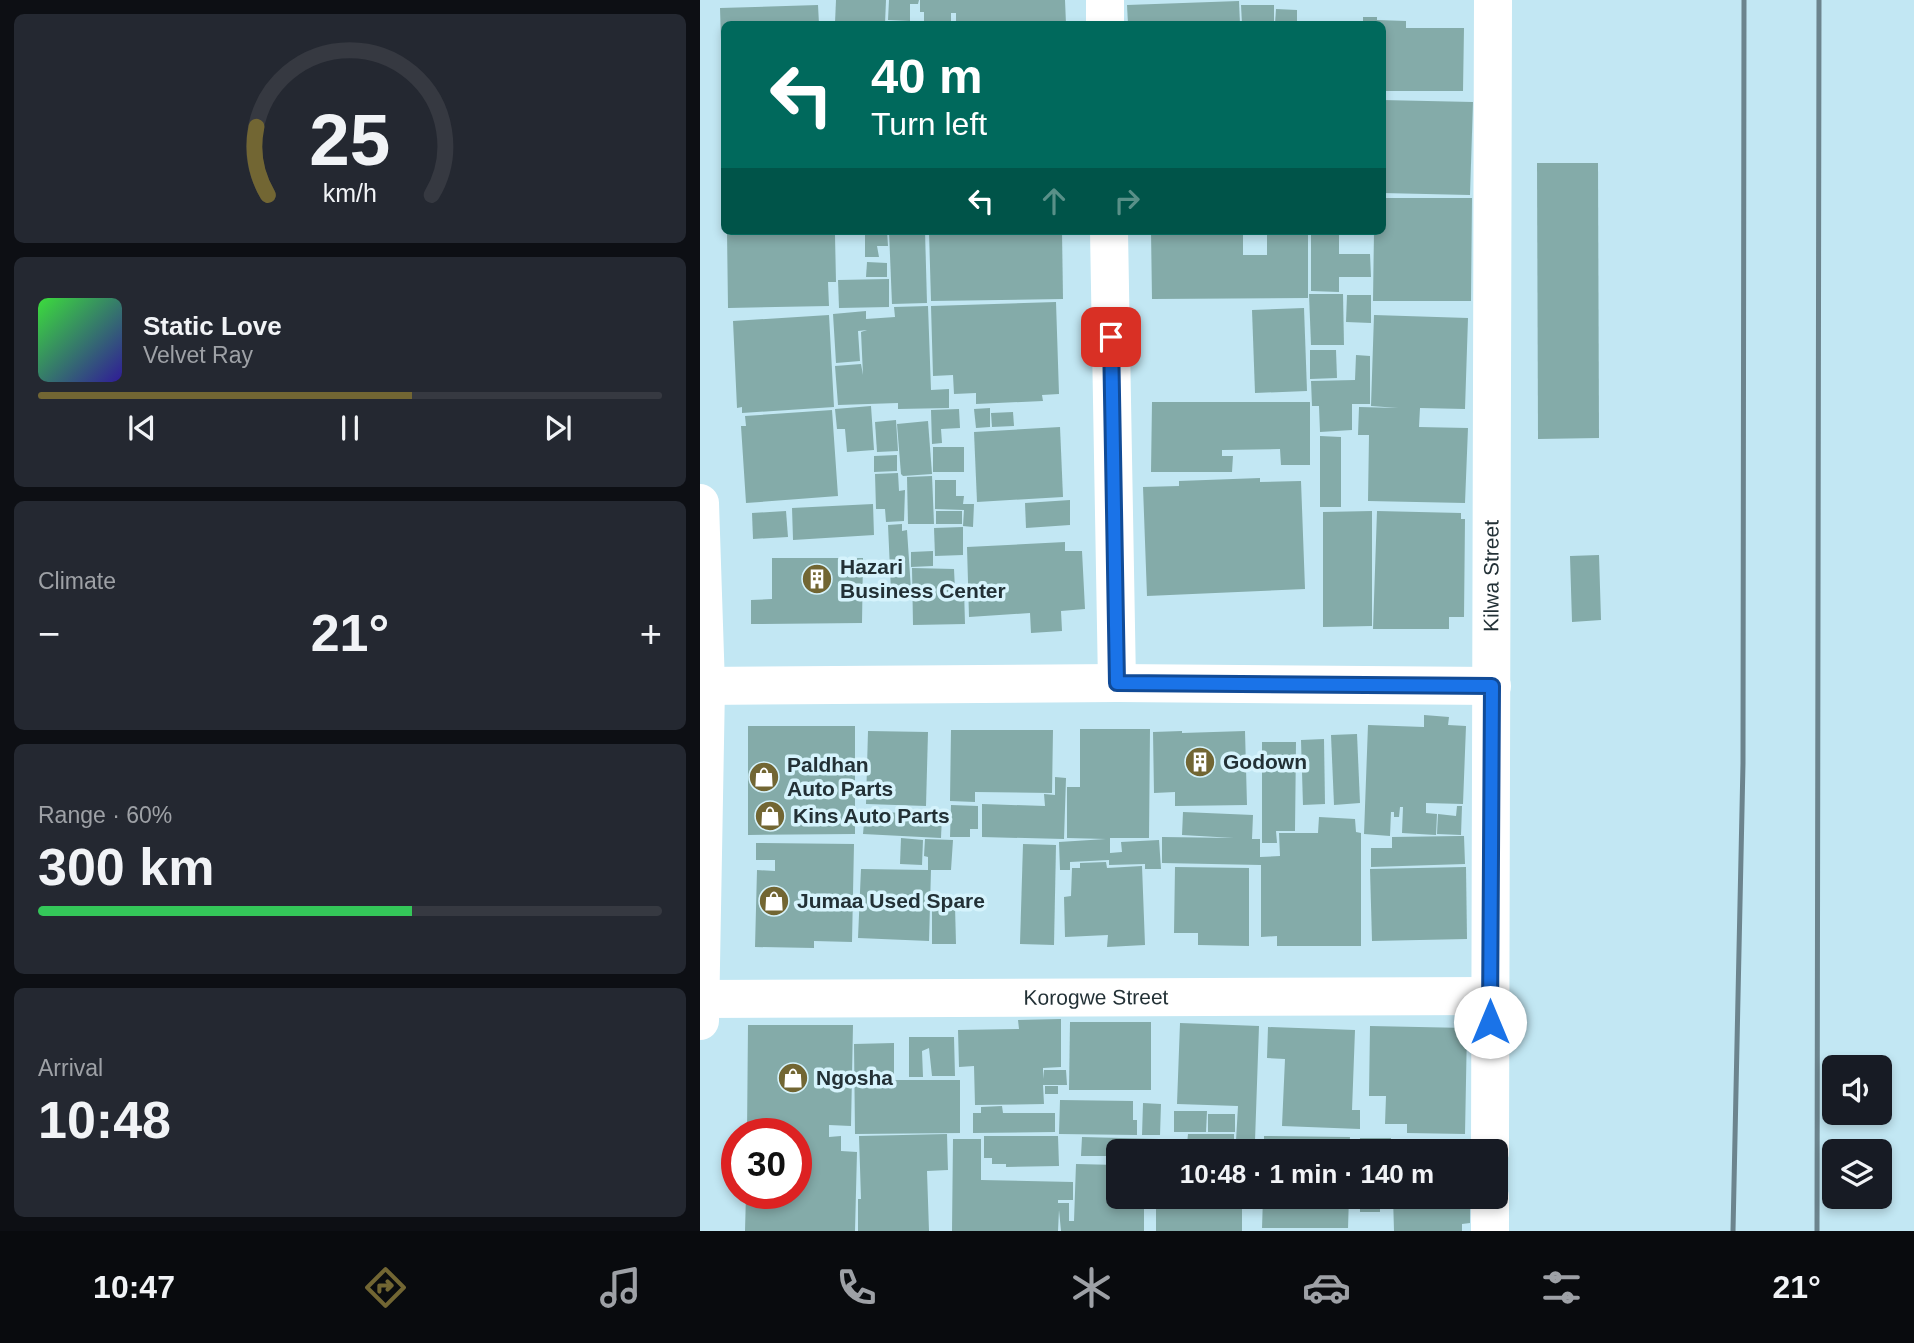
<!DOCTYPE html>
<meta charset="utf-8">
<style>
body{margin:0;font-family:Arial,sans-serif;background:#242831;color:#f1f3f6;height:100vh;display:flex;flex-direction:column;font-size:26px;white-space:nowrap}
*{box-sizing:border-box;margin:0}
p{font-size:23px;color:#9ea1a6}
.icon{flex:none;width:38px;height:38px;fill:none;stroke:currentColor;stroke-width:2;stroke-linecap:round;stroke-linejoin:round}
.map{position:relative;flex:1;overflow:hidden}
.panel{display:flex;flex-direction:column;gap:14px;padding:14px;background:#0d0f14;width:700px}
.panel>*{flex:none}
.hud{position:absolute;left:21px;top:21px;width:665px;height:214px;border-radius:10px;box-shadow:0 4px 10px #0003;background:#00695c;color:#fff;overflow:hidden}
.tools{position:absolute;left:1122px;top:1055px;display:grid;gap:14px}
.tools a{display:grid;place-items:center;width:70px;height:70px;border-radius:10px;background:#171b24;box-shadow:0 4px 10px #0003;font-size:35px}
.speed{position:absolute;left:21px;top:1118px;display:flex;gap:14px;font-size:35px;font-weight:700;text-align:center}
.speed>*{display:grid;place-content:center;width:91px;height:91px;border-radius:50%;background:#171b24;box-shadow:0 4px 10px #0003;line-height:1}
.speed .limit{border:10px solid #d22;background:#fff;color:#111}
.pin{position:absolute;display:grid;place-items:center;width:60px;height:60px;color:#fff;margin:-30px;border-radius:14px;box-shadow:0 4px 10px #0006}
.me{position:absolute;width:77px;margin:-38px;rotate:0deg;stroke-linejoin:round;filter:drop-shadow(0 0 5px #0008)}
.turn{display:flex;align-items:center;gap:24px;height:147px;padding:0 35px;font-size:32px}
.turn .icon{width:91px;height:91px;stroke-width:2.5}
.turn b{display:block;font-size:49px;line-height:60px}
.lanes{display:flex;align-items:center;height:66px;padding:0 35px;background:#0003;justify-content:center;gap:35px;direction:ltr}
.lanes .off{opacity:.35}
.big{font-size:52px;font-weight:700;line-height:1.1}
.panel .card{flex:1;display:flex;flex-direction:column;justify-content:center;gap:10px;min-width:0;padding:0 24px;border-radius:10px;background:#242831}
.panel .dial{align-items:center;gap:0}
.dial svg{height:182px;overflow:visible;fill:none;stroke:#363941;stroke-width:7;stroke-linecap:round;text-anchor:middle}
.dial text{fill:#f1f3f6;stroke:none}
.song{display:flex;align-items:center;gap:21px}
.cover{width:84px;height:84px;border-radius:10px;background:linear-gradient(135deg,hsl(120 70% 55%),hsl(250 70% 35%))}
.played{height:7px;border-radius:4px;background:linear-gradient(90deg,#726633 60%,#363941 60%)}
.keys{display:flex;justify-content:space-around;direction:ltr}
.heat{display:flex;justify-content:space-between;align-items:center;font-size:38px;direction:ltr}
.charge{height:10px;border-radius:5px;background:linear-gradient(90deg,#34c759 60%,#363941 0)}
.trip{position:absolute;left:406px;top:1139px;width:402px;height:70px;border-radius:10px;background:#171b24;box-shadow:0 4px 10px #0003;font-weight:700;line-height:70px;text-align:center}
.tabs{display:flex;height:112px;justify-content:space-around;align-items:center;background:#090b0e;color:#9ea1a6}
.tabs .icon{width:49px;height:49px}
.tabs .current{color:#726633}
.tabs b{font-size:32px;color:#f1f3f6}
main{display:flex;flex:1;min-height:0}
.map>svg:first-child{display:block}
</style>
<main>
<section class="panel">
<div class="card dial"><svg viewBox="0 0 100 80">
<path d="M14 69A42 42 0 1 1 86 69"/>
<path d="M14 69A42 42 0 0 1 9 39" stroke="#726633"/>
<text x="50" y="56" font-size="32" font-weight="700">25</text>
<text x="50" y="72" font-size="11">km/h</text>
</svg></div>
<div class="card">
<div class="song"><i class="cover"></i><div><b>Static Love</b><p>Velvet Ray</p></div></div>
<div class="played"></div>
<div class="keys"><svg class="icon" aria-label="previous" viewBox="0 0 24 24"><path d="M18 5L8 12l10 7zM5 5v14"/></svg><svg class="icon" aria-label="pause" viewBox="0 0 24 24"><path d="M8 5v14M16 5v14"/></svg><svg class="icon" aria-label="next" viewBox="0 0 24 24"><path d="M6 5l10 7-10 7zM19 5v14"/></svg></div>
</div>
<div class="card"><p>Climate</p>
<div class="heat"><a>−</a><b class="big">21°</b><a>+</a></div>
</div>
<div class="card"><p>Range · 60%</p><b class="big">300 km</b><div class="charge"></div></div>
<div class="card"><p>Arrival</p><b class="big">10:48</b></div>
</section>
<div class="map">
<svg width="1214" height="1231" viewBox="0 0 1214 1231">
<rect width="100%" height="100%" fill="#c2e7f3"/>
<!-- building -->
<g fill="#84aba9">
<path d="M136 0H186L185 24 135 23Z"/>
<path d="M189 0H219L218 4H210V21L188 20Z"/>
<path d="M220 0H365L366 24H256V13H251V24H224V12H220Z"/>
<path d="M539 1 540 24H428L427 5Z"/>
<path d="M118 5 119 24H24V72H22L20 8Z"/>
<path d="M541 5H574V24H542Z"/>
<path d="M576 9 597 10V24H575Z"/>
<path d="M663 17H677V20L706 21V28H764L763 91H682V24H663Z"/>
<rect x="186" y="22" width="31" height="2"/>
<path d="M682 100 773 102 770 195 682 193Z"/>
<path d="M837 163H898L899 438 838 439Z"/>
<path d="M682 198H772L771 301H673L674 231H682Z"/>
<path d="M27 231H141V235H135L136 282H128L129 306 28 308Z"/>
<path d="M165 231H187L188 246H177L179 257H165Z"/>
<path d="M189 231H225L227 303 192 304Z"/>
<path d="M229 231H362L363 299 231 301Z"/>
<path d="M451 231H543V255H567V231H608V298L452 299Z"/>
<path d="M611 231H639V254H670L671 277H639V292L611 291Z"/>
<path d="M167 262 187 263V277H166Z"/>
<path d="M189 279V307L139 308 138 280Z"/>
<path d="M609 294H643L644 345H611Z"/>
<path d="M647 295H671V323L646 322Z"/>
<path d="M356 302 359 394 342 395 343 401 276 404V393L254 394 253 375 233 376 231 306Z"/>
<path d="M228 306 231 390 249 389V408L198 409V403L138 405 135 366 161 364 163 375 161 332 167 330 158 331 160 361 136 363 133 314 166 311V319L195 317 194 307Z"/>
<path d="M604 308 607 391 555 393 552 310Z"/>
<path d="M129 315 134 407 42 413V407L37 408 33 321Z"/>
<path d="M674 315 768 318 765 409 720 408 719 427 768 428 765 503 668 501 669 435H658L659 407 698 408 671 406Z"/>
<path d="M610 350H636L637 378 610 379Z"/>
<path d="M656 355 670 356V404H652V430L620 432 619 406H612L611 381 655 380Z"/>
<path d="M452 402H610V465H581L580 449 522 450V456H533L532 472H451Z"/>
<path d="M171 406 174 450 147 452 145 429H137L135 409Z"/>
<path d="M290 408V427L276 428 274 409Z"/>
<path d="M259 409 260 428 241 429 242 443 232 444 231 410Z"/>
<path d="M132 410 138 496 46 503 41 426H46L45 416Z"/>
<path d="M313 412 314 426 292 427 291 413Z"/>
<path d="M196 420 198 451 177 452 175 422Z"/>
<path d="M228 421 232 474 203 476 201 474 197 424Z"/>
<path d="M360 427 363 497 277 502 274 432Z"/>
<path d="M620 436 641 437V507H620Z"/>
<rect x="233" y="447" width="31" height="25"/>
<path d="M197 455V471L174 472V456Z"/>
<path d="M198 473 199 491 205 490 204 521 186 522 185 509H176L175 474Z"/>
<path d="M232 476 234 524H208L207 477Z"/>
<path d="M560 478V482L601 481 605 589 447 596 443 487 479 486V481Z"/>
<path d="M235 480H256V496H264L263 504H274L273 527 263 526 264 510 235 509Z"/>
<path d="M370 500V525L326 528 325 503Z"/>
<path d="M173 504 174 535 93 540 92 508Z"/>
<path d="M86 511 88 537 53 539 52 513Z"/>
<rect x="236" y="511" width="26" height="13"/>
<path d="M672 511V626L623 627V512Z"/>
<path d="M677 511 761 513V519H765L764 617H749V629H673Z"/>
<path d="M202 524V531L207 530 211 590 191 592 188 525Z"/>
<path d="M263 527V555L235 556 234 528Z"/>
<path d="M365 542V551H382L385 609 361 611 362 631 331 633 330 613 269 617 267 547Z"/>
<path d="M233 551V566L211 567V552Z"/>
<path d="M899 555 901 620 872 622 870 556Z"/>
<path d="M72 558H163L162 623 51 624V600L72 599Z"/>
<path d="M212 568 254 569 255 590 264 589 265 624 213 625Z"/>
<path d="M724 715 749 717 748 725 766 726 763 804 726 803V813L737 814 736 835 702 833 703 807H700L699 817H694V812H691L690 836 664 834 668 725 724 727Z"/>
<path d="M48 726H155V834L48 835Z"/>
<path d="M380 729H450L449 838H410V853L422 852 421 842 459 840 461 869H445V864L409 865V860L370 862V870H360L359 842 406 839 367 838V787H380Z"/>
<path d="M251 730H353L352 793 275 792V802L250 801Z"/>
<path d="M168 731 228 732 226 806 166 804Z"/>
<path d="M482 731V733L545 731 547 805 475 806V792L454 793 453 732Z"/>
<path d="M657 734 660 803 634 805 631 735Z"/>
<path d="M624 739 625 804 603 805 601 740Z"/>
<path d="M562 742H596L595 831H576L577 843H562Z"/>
<path d="M355 777 366 778 364 839 282 837V804L345 806 344 794 355 795Z"/>
<path d="M251 805 278 806V829H270V837H250Z"/>
<path d="M757 806H762L761 835 737 834 738 814 756 816Z"/>
<path d="M165 811 242 815 241 838 163 834Z"/>
<path d="M483 812 553 815 552 839H560V857L580 856 579 833H618L619 817 655 819 656 832 661 833V946H577V936L561 937V865L462 863V837L534 838 482 835Z"/>
<path d="M760 836H764L765 864 671 867V848H692V837Z"/>
<path d="M201 838 223 840 222 865 200 864Z"/>
<path d="M225 839 253 840 251 870H231L229 941 158 938 161 869 228 870V857L224 856Z"/>
<path d="M56 843 154 844 152 942 114 941V948L55 947 57 870 75 871V860H56Z"/>
<path d="M323 844 356 845 354 945 320 944Z"/>
<path d="M406 862 407 868 442 866 445 945 407 947 408 935 365 937 364 897 371 896 372 868H380V863Z"/>
<path d="M475 867 549 868V946L498 945V933H474Z"/>
<path d="M766 867 767 939 672 941 670 869Z"/>
<path d="M232 906H255L256 944H232Z"/>
<path d="M361 1019V1067L343 1068V1079L344 1070H366L367 1085H343L344 1104 275 1105 274 1066 259 1067 258 1030 319 1029 318 1020Z"/>
<path d="M370 1022H451V1090H369Z"/>
<path d="M480 1023 559 1026 555 1141H536L538 1106 477 1104Z"/>
<path d="M48 1025H153L151 1126 129 1125V1137L141 1136V1151L157 1152 155 1231H45L46 1194H96V1134H47Z"/>
<path d="M670 1026 767 1028 765 1134 707 1133V1124H685L686 1096H669Z"/>
<path d="M568 1027 655 1030 652 1110H660V1129L582 1126 585 1059 567 1058Z"/>
<path d="M209 1037H254L255 1076H232L229 1048 222 1051 223 1077H209Z"/>
<path d="M194 1043V1080H260V1133L155 1134 154 1044Z"/>
<rect x="345" y="1086" width="13" height="8"/>
<path d="M360 1100 433 1101V1120H437V1135L359 1134Z"/>
<path d="M443 1103 461 1104 460 1135H442Z"/>
<path d="M302 1106 303 1113H355V1132L273 1133V1113H281V1107Z"/>
<path d="M474 1111H507L506 1132H474Z"/>
<rect x="508" y="1114" width="27" height="18"/>
<path d="M247 1134 248 1170 227 1171 229 1231H158V1199H161L159 1136Z"/>
<path d="M488 1134H534V1142H539V1152H476V1143L487 1144Z"/>
<path d="M284 1136H358L359 1166 306 1167V1164H292V1158H284Z"/>
<path d="M564 1136 650 1137 649 1152H564Z"/>
<path d="M382 1137 459 1139 458 1152H418V1162H408V1156H381Z"/>
<rect x="660" y="1138" width="31" height="14"/>
<path d="M253 1139H281V1180L373 1182V1200H358V1203H369V1221H374L376 1164 418 1165V1197H444V1231H361L359 1210 358 1231H252Z"/>
<path d="M769 1139 770 1152H693V1140Z"/>
<rect x="456" y="1197" width="86" height="34"/>
<path d="M563 1197H649L648 1228H562Z"/>
<rect x="660" y="1197" width="20" height="15"/>
<path d="M693 1197H770V1223L762 1224V1231H694Z"/>
</g>
<g fill="none" stroke-linecap="round" stroke-linejoin="round">
<!-- minor -->
<g stroke="#fff" stroke-width="38">
<path d="M405 0V24"/>
<path d="M409 231 417 683"/>
<path d="M0 503 6 686 0 1021"/>
<path d="M0 686 417 683 792 686"/>
<path id="s1" d="M0 999 790 996"/>
<path id="s2" d="M790 1152 793 0"/>
<path d="M790 1231V1197"/>
</g>
<!-- rail -->
<g stroke="#6c848d" stroke-width="5">
<path d="M1033 1231 1043 763 1044 0"/>
<path d="M1117 1231 1119 0"/>
</g>
</g>
<g fill="none" stroke-linecap="round" stroke-linejoin="round">
<!-- route casing -->
<g stroke="#114b97" stroke-width="18">
<path id="route" d="M411 337 417 683 792 686 790 1022"/>
</g>
<!-- route -->
<use href="#route" stroke="#1a73e8" stroke-width="12"/>
</g>
<!-- icons -->
<defs>
<g id="building-disc" transform="scale(1.575)"><circle r="9.5" fill="#726633" stroke="#d5f3fc"/><path d="M-4-6H4V6H1V3H-1V6H-4ZM-2.5-4.3h1.7v1.8h-1.7ZM.8-4.3h1.7v1.8H.8ZM-2.5-1h1.7V.8h-1.7ZM.8-1h1.7V.8H.8Z" fill="#fff"/></g>
<g id="shop-disc" transform="scale(1.575)"><circle r="9.5" fill="#726633" stroke="#d5f3fc"/><path d="M-5-2.5h2.3a2.7 3.5 0 0 1 5.4 0H5L5.5 6h-11ZM-1.5-2.5h3a1.5 2.3 0 0 0-3 0Z" fill="#fff"/></g>
</defs>
<g fill-rule="evenodd">
<use href="#building-disc" x="117" y="579"/>
<use href="#building-disc" x="500" y="762"/>
<use href="#shop-disc" x="64" y="777"/>
<use href="#shop-disc" x="70" y="816"/>
<use href="#shop-disc" x="74" y="901"/>
<use href="#shop-disc" x="93" y="1078"/>
</g>
<g text-anchor="middle" stroke-width="7" stroke-linejoin="round" paint-order="stroke">
<!-- poi labels -->
<g font-size="21" font-weight="bold" fill="#233136" stroke="#d5f3fc" text-anchor="start">
<text x="140" y="574">Hazari<tspan x="140" dy="24">Business Center</tspan></text>
<text x="523" y="769">Godown</text>
<text x="87" y="772">Paldhan<tspan x="87" dy="24">Auto Parts</tspan></text>
<text x="93" y="823">Kins Auto Parts</text>
<text x="97" y="908">Jumaa Used Spare</text>
<text x="116" y="1085">Ngosha</text>
</g>
<!-- street labels -->
<g font-size="21" fill="#233136" stroke="#d5f3fc">
<text dy="7" stroke="none"><textPath href="#s2" startOffset="576">Kilwa Street</textPath></text>
<text dy="7" stroke="none"><textPath href="#s1" startOffset="396">Korogwe Street</textPath></text>
</g>
</g>
</svg>
<div class="tools">
<a><svg class="icon" aria-label="sound" viewBox="0 0 24 24"><path d="M4 9h4l5-4v14l-5-4H4zM17 9q2 3 0 6"/></svg></a>
<a><svg class="icon" aria-label="layers" viewBox="0 0 24 24"><path d="M12 4l9 5-9 5-9-5zM3 14l9 5 9-5"/></svg></a>
</div>
<div class="speed"><div class="limit">30</div></div>
<div class="pin" style="left:411px;top:337px;background:#d93025"><svg class="icon" aria-label="arrive" viewBox="0 0 24 24"><path d="M6 21V4h12l-3 4 3 4H6"/></svg></div>
<svg class="me" style="left:790px;top:1022px" viewBox="-20 -20 40 40"><circle r="19" fill="#fff"/><path d="M0-13L10 11 0 6-10 11z" fill="#1a73e8"/></svg>
<div class="trip">10:48 · 1 min · 140 m</div>
<div class="hud">
<div class="turn"><svg class="icon" aria-label="left" viewBox="0 0 24 24"><path d="M17 20v-9H6M10 6l-5 5 5 5"/></svg><div><b>40 m</b>Turn left</div></div>
<div class="lanes"><svg class="icon" aria-label="left" viewBox="0 0 24 24"><path d="M17 20v-9H6M10 6l-5 5 5 5"/></svg><svg class="icon off" aria-label="ahead" viewBox="0 0 24 24"><path d="M12 20V5M6 11l6-6 6 6"/></svg><svg class="icon off" aria-label="right" viewBox="0 0 24 24"><path d="M7 20v-9h11M14 6l5 5-5 5"/></svg></div>
</div>
</div>
</main>
<nav class="tabs">
<b>10:47</b>
<svg class="icon current" aria-label="directions" viewBox="0 0 24 24"><path d="M12 3l9 9-9 9-9-9zM9 14v-3h6M13 9l2 2-2 2"/></svg>
<svg class="icon" aria-label="music" viewBox="0 0 24 24"><path d="M9 18V5l10-2v13"/><circle cx="6" cy="18" r="3"/><circle cx="16" cy="16" r="3"/></svg>
<svg class="icon" aria-label="phone" viewBox="0 0 24 24"><path d="M5 4h4l2 5-3 2q2 4 5 5l2-3 5 2v4C11 20 4 13 5 4z"/></svg>
<svg class="icon" aria-label="climate" viewBox="0 0 24 24"><path d="M12 3v18M4 7l16 10M4 17L20 7"/></svg>
<svg class="icon" aria-label="car" viewBox="0 0 24 24"><path d="M5 17H2v-5l4-1 3-4h7l3 4 3 1v5h-3M9 17h6M6 11h13"/><circle cx="7" cy="17" r="2"/><circle cx="17" cy="17" r="2"/></svg>
<svg class="icon" aria-label="filters" viewBox="0 0 24 24"><path d="M4 7h16M4 17h16"/><circle cx="9" cy="7" r="2"/><circle cx="15" cy="17" r="2"/></svg>
<b>21°</b>
</nav>
